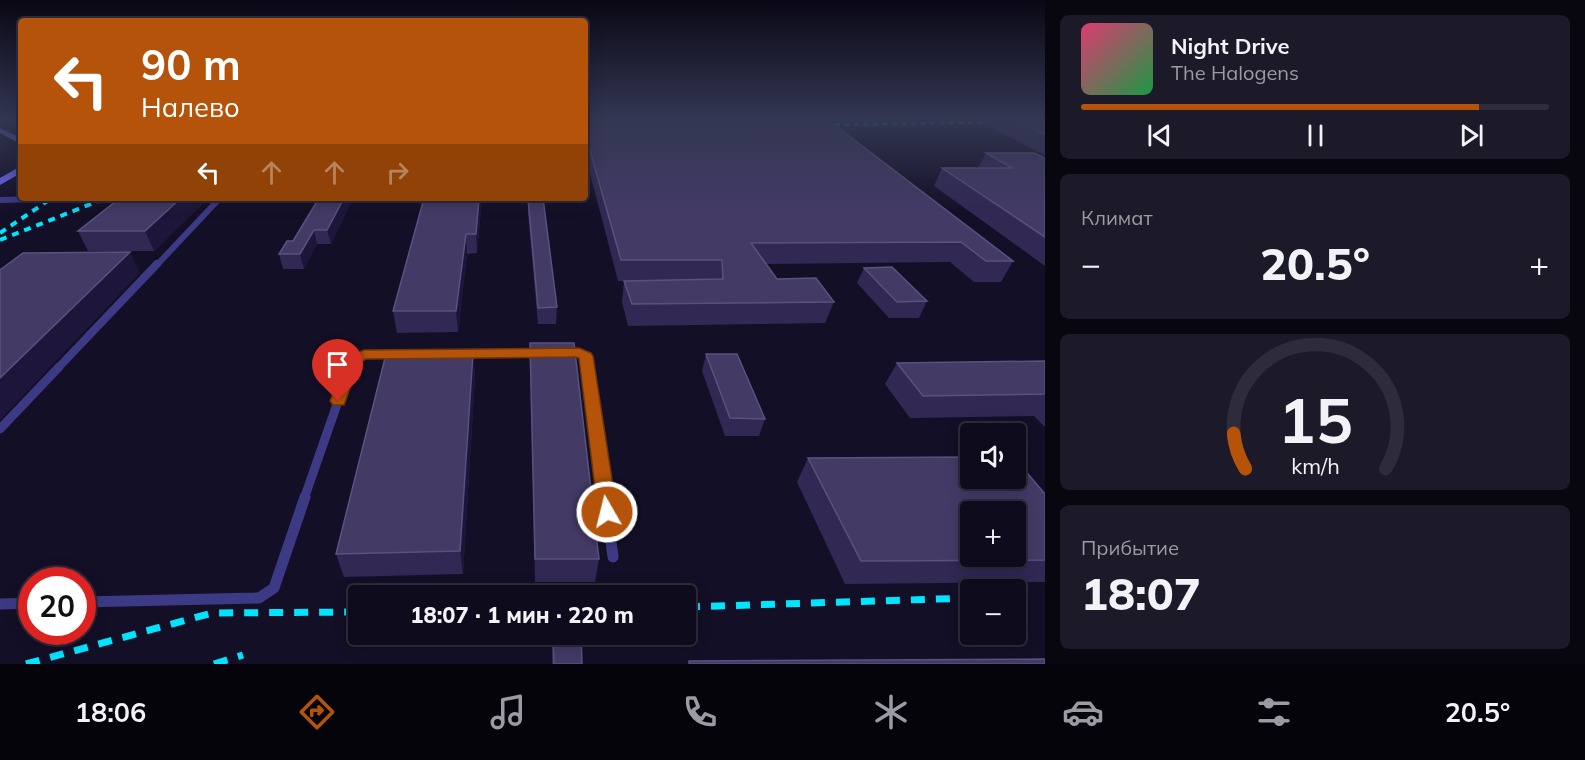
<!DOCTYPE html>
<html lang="ru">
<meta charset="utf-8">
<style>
body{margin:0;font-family:Mulish,sans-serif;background:#1c1929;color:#f1f3f6;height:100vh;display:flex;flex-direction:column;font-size:22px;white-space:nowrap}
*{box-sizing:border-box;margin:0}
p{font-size:20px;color:#9b9ba3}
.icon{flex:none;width:33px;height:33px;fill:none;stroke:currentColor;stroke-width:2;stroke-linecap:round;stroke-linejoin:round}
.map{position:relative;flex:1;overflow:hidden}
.drawer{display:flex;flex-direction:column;gap:15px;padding:15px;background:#08060f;width:540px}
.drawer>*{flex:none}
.guide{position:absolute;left:18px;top:18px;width:570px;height:183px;border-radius:6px;box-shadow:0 3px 15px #0003,0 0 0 2px #2e2b3b;background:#b45309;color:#fff;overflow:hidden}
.tools{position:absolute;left:960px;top:423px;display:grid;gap:12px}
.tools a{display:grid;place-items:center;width:66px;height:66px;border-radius:6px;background:#0e0b1c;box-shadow:0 3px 15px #0003,0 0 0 2px #2e2b3b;font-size:30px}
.speed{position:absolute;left:18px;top:567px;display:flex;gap:12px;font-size:30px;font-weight:700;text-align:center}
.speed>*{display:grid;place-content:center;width:78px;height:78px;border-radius:50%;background:#0e0b1c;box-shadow:0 3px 15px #0003,0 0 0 2px #2e2b3b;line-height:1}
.speed .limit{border:9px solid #d22;background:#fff;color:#111}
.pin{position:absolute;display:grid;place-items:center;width:51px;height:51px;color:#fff;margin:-62px -26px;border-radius:50% 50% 50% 0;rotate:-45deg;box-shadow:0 0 6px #0007}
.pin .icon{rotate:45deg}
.me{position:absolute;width:66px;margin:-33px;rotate:352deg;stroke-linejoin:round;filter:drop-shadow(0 0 4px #0008)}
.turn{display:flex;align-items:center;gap:21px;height:126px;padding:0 24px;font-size:27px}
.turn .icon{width:78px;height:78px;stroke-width:2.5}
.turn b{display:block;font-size:42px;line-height:51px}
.lanes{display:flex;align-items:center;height:57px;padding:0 24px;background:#0003;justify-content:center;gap:30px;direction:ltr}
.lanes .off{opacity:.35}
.big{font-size:45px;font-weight:800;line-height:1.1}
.drawer .card{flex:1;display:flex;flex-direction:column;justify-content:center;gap:9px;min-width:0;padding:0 21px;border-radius:9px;background:#1c1929}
.drawer .dial{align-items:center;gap:0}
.dial svg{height:156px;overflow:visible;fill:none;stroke:#2e2b3b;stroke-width:7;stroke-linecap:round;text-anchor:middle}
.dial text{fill:#f1f3f6;stroke:none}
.song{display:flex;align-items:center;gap:18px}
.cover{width:72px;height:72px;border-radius:9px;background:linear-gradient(135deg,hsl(340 70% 55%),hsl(140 70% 35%))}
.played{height:6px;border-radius:3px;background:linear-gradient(90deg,#b45309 85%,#2e2b3b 85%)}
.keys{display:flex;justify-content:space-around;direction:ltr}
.heat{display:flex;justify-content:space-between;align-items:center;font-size:33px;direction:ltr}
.trip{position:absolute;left:348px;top:585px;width:348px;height:60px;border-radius:6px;background:#0e0b1c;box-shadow:0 3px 15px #0003,0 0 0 2px #2e2b3b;font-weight:800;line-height:60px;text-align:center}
.dock{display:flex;height:96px;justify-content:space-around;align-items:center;background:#06040b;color:#9b9ba3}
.dock .icon{width:42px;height:42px}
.dock .on{color:#b45309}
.dock b{font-size:27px;color:#f1f3f6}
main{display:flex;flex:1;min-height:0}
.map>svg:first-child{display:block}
</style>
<main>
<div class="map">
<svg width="1045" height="664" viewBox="0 0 1045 664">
<rect width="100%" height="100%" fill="#130f26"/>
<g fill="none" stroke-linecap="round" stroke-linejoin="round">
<!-- lane-far3 -->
<g stroke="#3d3a85" stroke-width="6">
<path d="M0 200 76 198"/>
<path d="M156 266 220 198"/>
</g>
<!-- lane-far2 -->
<g stroke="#3d3a85" stroke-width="8">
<path d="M566 352H579L586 356 588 368"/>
<path d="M464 353H539"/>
<path d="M58 368 157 264"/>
<path d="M349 368 352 360 364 354H395"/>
</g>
<!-- lane-far1 -->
<g stroke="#3d3a85" stroke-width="9">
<path d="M587 367 605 499"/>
<path d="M0 429 59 367"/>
<path d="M304 499 350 367"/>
</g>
<!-- lane -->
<g stroke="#3d3a85" stroke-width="11">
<path d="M605 497 613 557"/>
<path d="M82 602 259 598 274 588 305 497"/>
<path d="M0 604 32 603"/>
</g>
<!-- secondary -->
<g fill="#6f6bff" fill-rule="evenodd">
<path d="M0 128 21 138V144L0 133Z"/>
<path d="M21 166V173L0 185V178Z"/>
</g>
<!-- rail-far2 -->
<path stroke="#00e5ff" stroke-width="3" stroke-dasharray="5 4.5" stroke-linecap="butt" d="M816 125 999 122"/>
<!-- rail-far1 -->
<g stroke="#00e5ff" stroke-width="4" stroke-dasharray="7 6" stroke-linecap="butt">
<path d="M0 233 52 198"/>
<path d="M0 240 106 198"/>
</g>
<!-- rail -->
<g stroke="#00e5ff" stroke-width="7" stroke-dasharray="14 11" stroke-linecap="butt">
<path d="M1016 596H1021"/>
<path d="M686 607 970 598"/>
<path d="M26 664 212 613 358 612"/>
<path d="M214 664 243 655"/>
</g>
</g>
<!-- wall -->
<g fill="#312854">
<path d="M585 120H828L1013 261 1001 282H974L950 262 766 264 777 279 834 302 825 323 628 326 622 302 624 281H618L585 154Z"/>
<path d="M976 120H1045V155Z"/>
<path d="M986 153 1045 158V266L934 186 942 168H978Z"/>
<path d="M120 198H199L202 204 154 251H88L78 231Z"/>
<path d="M319 198H353L331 244H317L304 269H283L279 254 293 241Z"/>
<path d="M482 198 477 253 467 254 458 332 397 333 393 311Z"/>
<path d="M528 198H543L557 307 556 324H538L528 213Z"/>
<path d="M864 268 927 301 919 318H889L857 283Z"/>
<path d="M530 343 599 559 595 582H535Z"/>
<path d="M473 353 475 376 463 574 344 577 336 554Z"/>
<path d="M706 354 765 419 759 436H725L702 371Z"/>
<path d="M1045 361V427L1034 416 910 418 885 384 897 363Z"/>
<path d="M808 458 1045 494V582L845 584 797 482Z"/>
<path d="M552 634H581L582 664H552Z"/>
</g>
<!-- shaded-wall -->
<g fill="#1d163a">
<path d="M181 198H199L202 204 154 251 145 231Z"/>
<path d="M344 198H353L331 244 327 230Z"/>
<path d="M479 198H482L477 253 476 234Z"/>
<path d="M314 230 317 244 304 269 300 254Z"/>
<path d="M466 234 467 254 458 332 456 311Z"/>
<path d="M130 252 140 273 0 420V378Z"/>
<path d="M473 353 475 376 463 574 460 551Z"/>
</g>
<!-- building -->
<g fill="#433a66" stroke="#5a527e" stroke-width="1.5" fill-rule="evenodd">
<path d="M585 120H828L1013 261H986L961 242 751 243 777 279 816 278 834 302 632 304 624 281 723 279 722 260H621L585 133Z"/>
<path d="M1013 120H1045V135Z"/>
<path d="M986 153H1034L1045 158V237L942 168H1012Z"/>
<path d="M120 198H181L145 231H78Z"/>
<path d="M319 198H344L327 230H314L300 254H279L287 241H293Z"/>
<path d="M424 198H479L476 234H466L456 311H393Z"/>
<path d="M531 198H543L557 307 538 308 528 199H531Z"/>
<path d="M130 252 0 378V270L23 253Z"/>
<path d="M892 267 927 301 897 302 864 268Z"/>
<path d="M530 343H574L599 559H535Z"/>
<path d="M473 353 460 551 336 554 386 354Z"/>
<path d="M706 354H737L765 419 730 418Z"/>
<path d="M1045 361V394L923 396 897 363Z"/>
<path d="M970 457V478H1016V460L1045 494V560L861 561 808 458ZM970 512H1016V556H970Z"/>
<path d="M553 634H581L582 664H554Z"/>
<path d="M1045 659V664H689V661Z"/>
</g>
<!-- sky -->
<linearGradient id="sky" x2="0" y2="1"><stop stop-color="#0a0815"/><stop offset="0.56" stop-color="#333752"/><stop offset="1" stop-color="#333752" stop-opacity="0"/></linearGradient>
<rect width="1045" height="213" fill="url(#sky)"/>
<!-- route -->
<path fill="#b45309" stroke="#753606" stroke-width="1.5" d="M579 348 591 353 593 356 617 512 614 518 607 521 600 518 598 512 579 358 576 357 366 359 359 363 344 405H333L330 401 347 357 364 350Z"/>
</svg>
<div class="tools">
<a><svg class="icon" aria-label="sound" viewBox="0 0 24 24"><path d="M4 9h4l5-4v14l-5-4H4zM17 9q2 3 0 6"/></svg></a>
<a>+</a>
<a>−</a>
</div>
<div class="speed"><div class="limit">20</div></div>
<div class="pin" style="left:338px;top:401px;background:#d93025"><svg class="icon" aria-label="arrive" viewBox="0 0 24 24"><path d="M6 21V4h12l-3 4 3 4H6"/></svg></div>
<svg class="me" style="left:607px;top:512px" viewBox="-20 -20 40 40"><circle r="17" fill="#b45309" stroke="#fff" stroke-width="3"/><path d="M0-11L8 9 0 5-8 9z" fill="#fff"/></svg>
<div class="trip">18:07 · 1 мин · 220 m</div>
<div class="guide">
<div class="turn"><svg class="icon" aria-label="left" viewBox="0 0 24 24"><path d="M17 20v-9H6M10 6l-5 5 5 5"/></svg><div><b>90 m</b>Налево</div></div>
<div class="lanes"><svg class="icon" aria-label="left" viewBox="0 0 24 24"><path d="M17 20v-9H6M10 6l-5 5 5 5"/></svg><svg class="icon off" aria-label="ahead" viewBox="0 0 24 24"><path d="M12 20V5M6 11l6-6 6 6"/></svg><svg class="icon off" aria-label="ahead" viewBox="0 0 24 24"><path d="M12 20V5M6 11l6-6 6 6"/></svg><svg class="icon off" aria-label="right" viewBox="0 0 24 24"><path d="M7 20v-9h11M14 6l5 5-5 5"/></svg></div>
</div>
</div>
<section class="drawer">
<div class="card">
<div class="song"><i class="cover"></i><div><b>Night Drive</b><p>The Halogens</p></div></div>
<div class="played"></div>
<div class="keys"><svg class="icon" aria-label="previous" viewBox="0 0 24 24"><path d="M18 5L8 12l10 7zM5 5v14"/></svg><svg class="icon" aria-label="pause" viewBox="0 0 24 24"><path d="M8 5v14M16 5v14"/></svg><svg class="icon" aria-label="next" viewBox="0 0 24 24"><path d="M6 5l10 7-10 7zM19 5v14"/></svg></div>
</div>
<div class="card"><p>Климат</p>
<div class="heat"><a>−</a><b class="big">20.5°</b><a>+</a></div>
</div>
<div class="card dial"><svg viewBox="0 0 100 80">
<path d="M14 69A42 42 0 1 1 86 69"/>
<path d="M14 69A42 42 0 0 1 8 51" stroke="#b45309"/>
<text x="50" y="56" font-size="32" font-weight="700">15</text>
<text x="50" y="72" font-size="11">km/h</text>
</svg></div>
<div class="card"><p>Прибытие</p><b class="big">18:07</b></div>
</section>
</main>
<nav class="dock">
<b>18:06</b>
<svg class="icon on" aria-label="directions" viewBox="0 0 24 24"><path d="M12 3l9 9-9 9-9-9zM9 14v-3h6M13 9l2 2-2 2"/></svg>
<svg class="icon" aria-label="music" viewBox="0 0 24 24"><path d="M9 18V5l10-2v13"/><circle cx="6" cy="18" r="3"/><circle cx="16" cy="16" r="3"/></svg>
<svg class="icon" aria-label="phone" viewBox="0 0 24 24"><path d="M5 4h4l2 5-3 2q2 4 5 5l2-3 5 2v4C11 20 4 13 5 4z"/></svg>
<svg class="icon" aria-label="climate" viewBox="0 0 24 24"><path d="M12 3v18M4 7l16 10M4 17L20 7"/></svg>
<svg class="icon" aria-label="car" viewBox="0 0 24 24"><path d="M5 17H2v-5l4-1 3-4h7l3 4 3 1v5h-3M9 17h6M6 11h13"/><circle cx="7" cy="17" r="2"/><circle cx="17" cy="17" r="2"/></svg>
<svg class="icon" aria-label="filters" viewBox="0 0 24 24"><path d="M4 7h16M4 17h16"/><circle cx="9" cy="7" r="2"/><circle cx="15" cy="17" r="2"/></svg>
<b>20.5°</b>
</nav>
